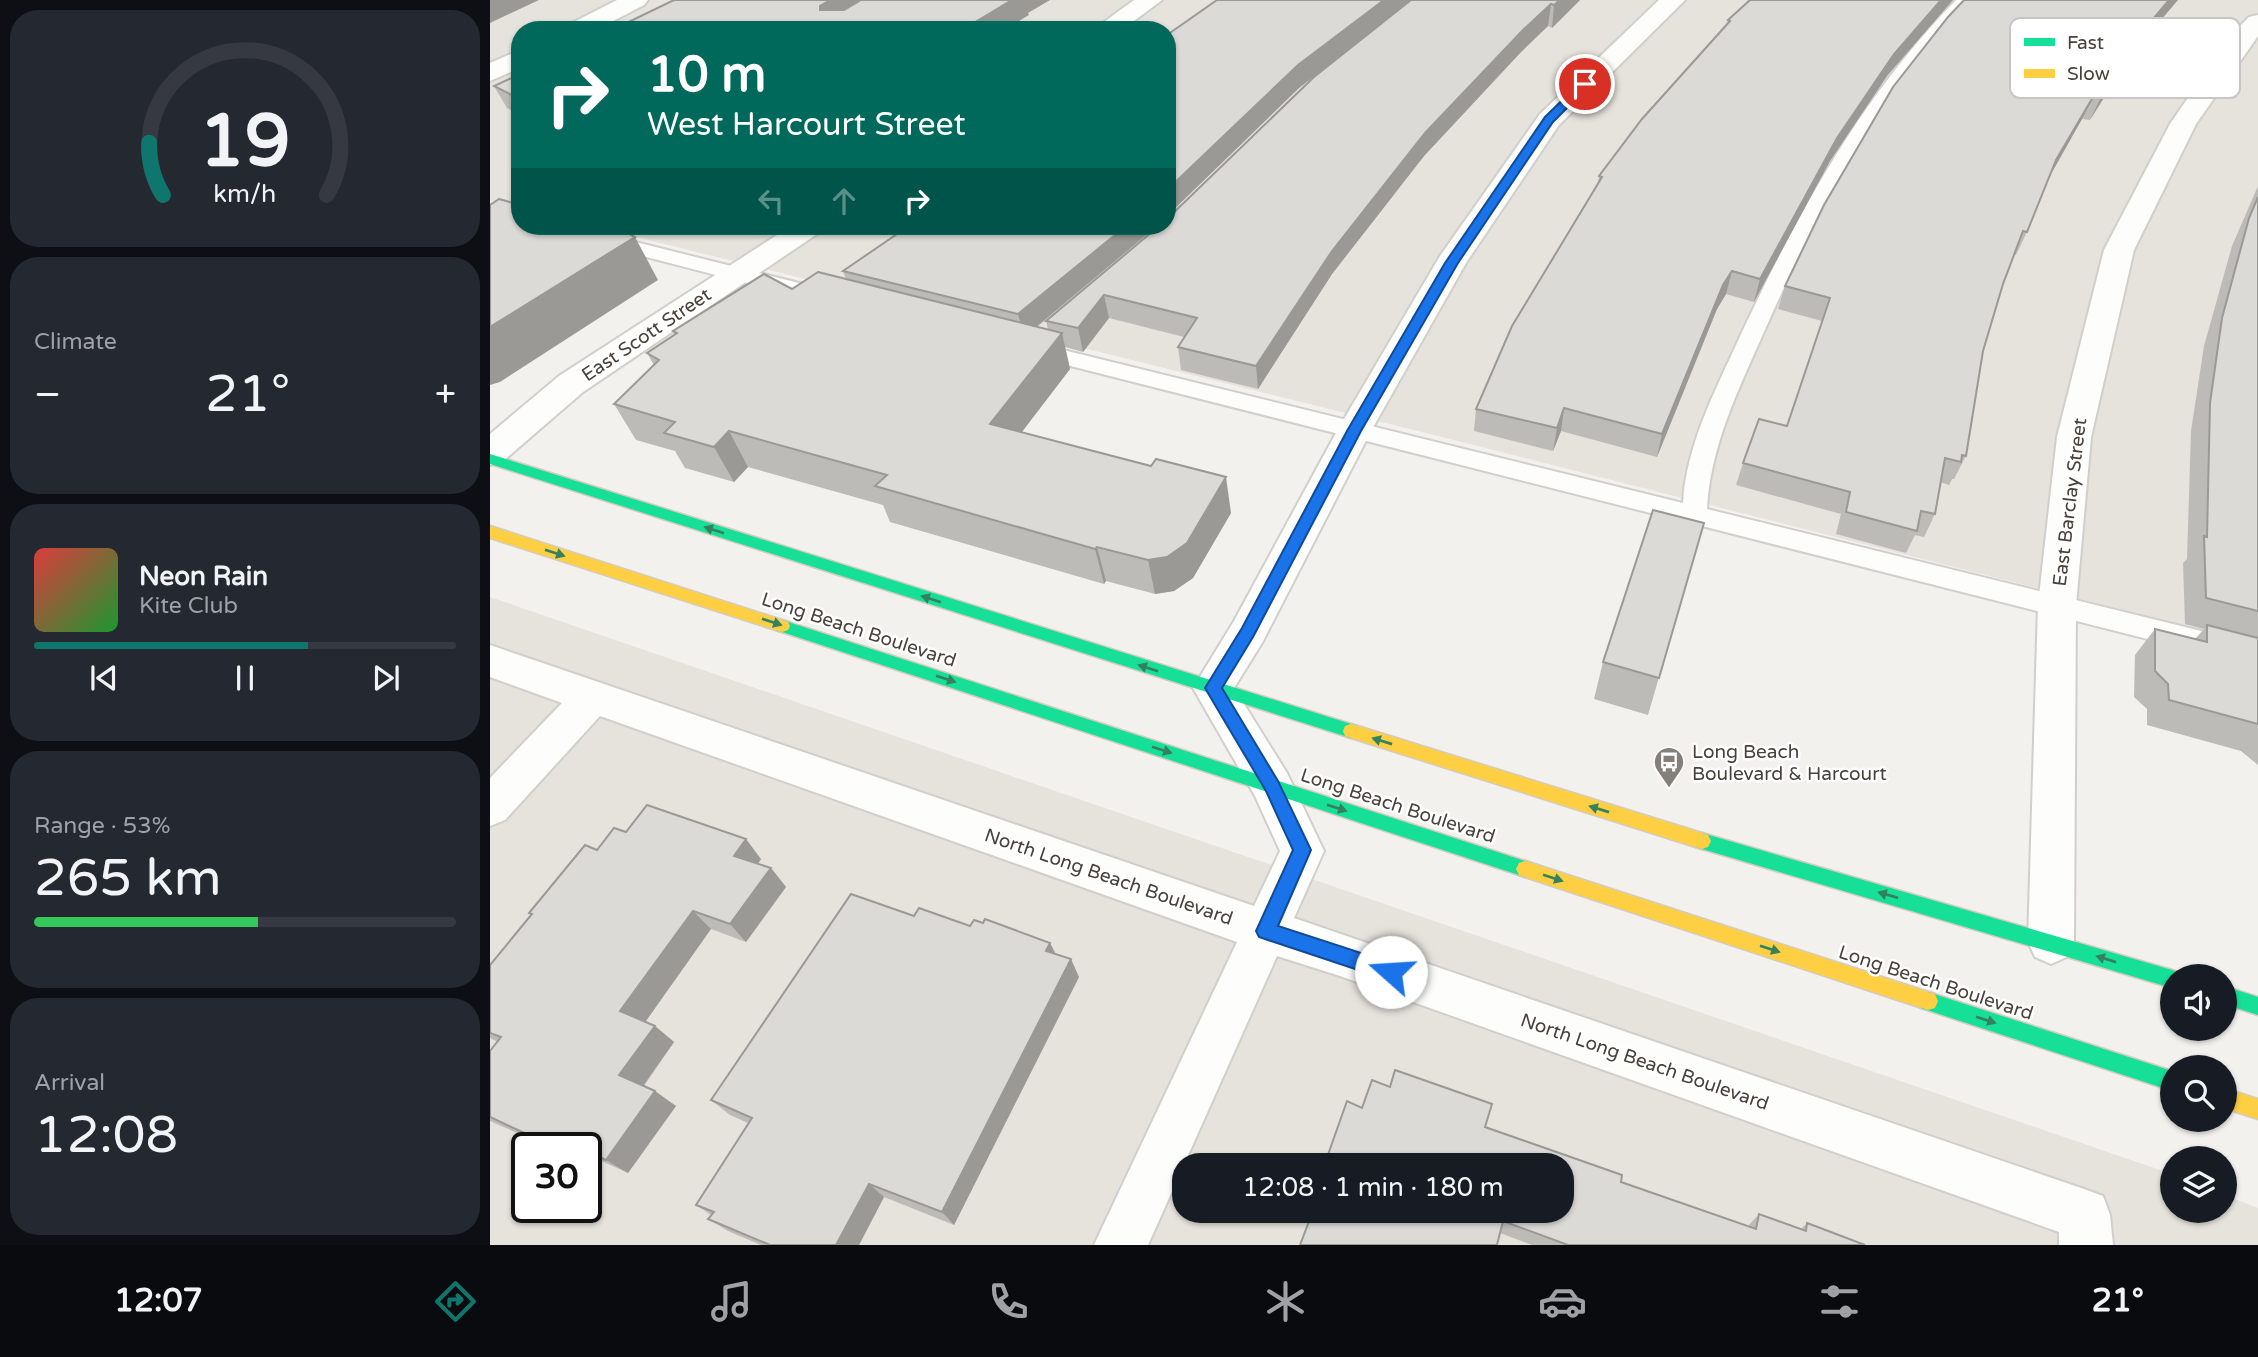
<!DOCTYPE html>
<meta charset="utf-8">
<style>
body{margin:0;font-family:"Varela Round",sans-serif;background:#242831;color:#f1f3f6;height:100vh;display:flex;flex-direction:column;font-size:26px;white-space:nowrap}
*{box-sizing:border-box;margin:0}
p{font-size:23px;color:#9ea1a6}
.icon{flex:none;width:38px;height:38px;fill:none;stroke:currentColor;stroke-width:2;stroke-linecap:round;stroke-linejoin:round}
.map{position:relative;flex:1;overflow:hidden}
.drawer{display:flex;flex-direction:column;gap:10px;padding:10px;background:#0d0f14;width:490px}
.drawer>*{flex:none}
.hud{position:absolute;left:21px;top:21px;width:665px;height:214px;border-radius:28px;box-shadow:0 2px 5px #0004;background:#00695c;color:#fff;overflow:hidden}
.buttons{position:absolute;left:1670px;top:964px;display:grid;gap:14px}
.buttons a{display:grid;place-items:center;width:77px;height:77px;border-radius:50%;background:#171b24;box-shadow:0 2px 5px #0004;font-size:35px}
.speed{position:absolute;left:21px;top:1132px;display:flex;gap:14px;font-size:35px;font-weight:700;text-align:center}
.speed>*{display:grid;place-content:center;width:91px;height:91px;border-radius:50%;background:#171b24;box-shadow:0 2px 5px #0004;line-height:1}
.speed .limit{border:4px solid #111;border-radius:10px;background:#fff;color:#111}
.pin{position:absolute;display:grid;place-items:center;width:60px;height:60px;color:#fff;margin:-30px;border:4px solid #fff;border-radius:50%;box-shadow:0 2px 7px #0007}
.me{position:absolute;width:77px;margin:-38px;rotate:289deg;stroke-linejoin:round;filter:drop-shadow(0 0 5px #0008)}
.turn{display:flex;align-items:center;gap:24px;height:147px;padding:0 21px;font-size:32px}
.turn .icon{width:91px;height:91px;stroke-width:2.5}
.turn b{display:block;font-size:49px;line-height:60px}
.lanes{display:flex;align-items:center;height:66px;padding:0 21px;background:#0003;justify-content:center;gap:35px;direction:ltr}
.lanes .off{opacity:.35}
.big{font-size:52px;font-weight:600;line-height:1.1}
.drawer .tile{flex:1;display:flex;flex-direction:column;justify-content:center;gap:10px;min-width:0;padding:0 24px;border-radius:28px;background:#242831}
.drawer .dial{align-items:center;gap:0}
.dial svg{height:182px;overflow:visible;fill:none;stroke:#363941;stroke-width:7;stroke-linecap:round;text-anchor:middle}
.dial text{fill:#f1f3f6;stroke:none}
.song{display:flex;align-items:center;gap:21px}
.cover{width:84px;height:84px;border-radius:10px;background:linear-gradient(135deg,hsl(0 70% 55%),hsl(130 70% 35%))}
.played{height:7px;border-radius:4px;background:linear-gradient(90deg,#0f766e 65%,#363941 65%)}
.keys{display:flex;justify-content:space-around;direction:ltr}
.heat{display:flex;justify-content:space-between;align-items:center;font-size:38px;direction:ltr}
.charge{height:10px;border-radius:5px;background:linear-gradient(90deg,#34c759 53%,#363941 0)}
.trip{position:absolute;left:682px;top:1153px;width:402px;height:70px;border-radius:28px;background:#171b24;box-shadow:0 2px 5px #0004;font-weight:600;line-height:70px;text-align:center}
.menu{display:flex;height:112px;justify-content:space-around;align-items:center;background:#090b0e;color:#9ea1a6}
.menu .icon{width:49px;height:49px}
.menu .selected{color:#0f766e}
.menu b{font-size:32px;color:#f1f3f6}
main{display:flex;flex:1;min-height:0}
.map>svg:first-child{display:block}
</style>
<main>
<section class="drawer">
<div class="tile dial"><svg viewBox="0 0 100 80">
<path d="M14 69A42 42 0 1 1 86 69"/>
<path d="M14 69A42 42 0 0 1 8 46" stroke="#0f766e"/>
<text x="50" y="56" font-size="32" font-weight="700">19</text>
<text x="50" y="72" font-size="11">km/h</text>
</svg></div>
<div class="tile"><p>Climate</p>
<div class="heat"><a>−</a><b class="big">21°</b><a>+</a></div>
</div>
<div class="tile">
<div class="song"><i class="cover"></i><div><b>Neon Rain</b><p>Kite Club</p></div></div>
<div class="played"></div>
<div class="keys"><svg class="icon" aria-label="previous" viewBox="0 0 24 24"><path d="M18 5L8 12l10 7zM5 5v14"/></svg><svg class="icon" aria-label="pause" viewBox="0 0 24 24"><path d="M8 5v14M16 5v14"/></svg><svg class="icon" aria-label="next" viewBox="0 0 24 24"><path d="M6 5l10 7-10 7zM19 5v14"/></svg></div>
</div>
<div class="tile"><p>Range · 53%</p><b class="big">265 km</b><div class="charge"></div></div>
<div class="tile"><p>Arrival</p><b class="big">12:08</b></div>
</section>
<div class="map">
<svg width="1768" height="1245" viewBox="0 0 1768 1245">
<rect width="100%" height="100%" fill="#f3f1ee"/>
<!-- residential -->
<g fill="#e6e2dc" fill-rule="evenodd">
<path d="M0 0H1768V644L932 432 102 226H677V30H30V208L0 201Z"/>
<path d="M0 597 1670 1170 1682 1174V1211H1734V1195L1768 1208V1245H0ZM37 1148H96V1208H37ZM695 1166H1073V1211H695Z"/>
</g>
<g fill="none" stroke-linecap="round" stroke-linejoin="round">
<!-- lane casing -->
<g stroke="#d1cfcc" stroke-width="4">
<g id="lane">
<path d="M1466 0H1483C1473 14 1458 26 1447 39 1428 61 1411 83 1394 107 1346 176 1308 255 1274 332 1249 388 1220 447 1217 509L1768 645V667L545 357 537 355 534 350 537 345 545 343 1193 503C1196 447 1224 393 1247 343 1305 218 1369 99 1466 0Z"/>
<path d="M49 226H82L345 292 349 297 345 302 338 304 52 230Z"/>
</g>
</g>
<!-- street casing -->
<g stroke="#d1cfcc" stroke-width="4">
<g id="street">
<path d="M127 0H158L154 5 106 30H75L78 25Z"/>
<path d="M644 0H672L632 30H603Z"/>
<path d="M1169 0H1195L1069 125 976 263 881 431 772 643 744 688 797 773 834 851 804 918 1594 1189 1613 1196 1620 1215 1623 1245H1569V1232L850 976 787 956 658 1245H604L747 942 110 716 15 820 0 826V778L72 703 0 677V645L764 906 790 851 765 796 703 688 744 621 847 431 950 256 1050 114Z"/>
<path d="M1768 15V36L1706 124 1644 250 1601 437 1586 605 1584 942 1577 957 1561 964 1545 957 1538 942 1548 605 1567 437 1614 250 1680 124 1742 34 1759 17Z"/>
<path d="M30 50V68L0 81V63Z"/>
<path d="M301 226H335L330 232 93 392 12 462 0 465V434L69 376Z"/>
</g>
</g>
<!-- fast casing -->
<g stroke="#d4ccbc" stroke-width="3">
<g id="fast">
<path d="M0 454 861 724 867 726 869 731 867 736 861 738 0 464Z"/>
<path d="M292 620 1035 861 1041 863 1044 869 1041 875 1035 877 286 630 284 626 286 622Z"/>
<path d="M1212 833 1682 970 1689 973 1691 976H1682V988L1212 849 1206 847 1203 841 1206 835Z"/>
<path d="M1734 986 1768 997V1015L1734 1004Z"/>
<path d="M1438 992 1682 1071V1091L1431 1008 1428 1001 1431 994Z"/>
</g>
</g>
<!-- slow casing -->
<g stroke="#d4ccbc" stroke-width="3">
<g id="slow">
<path d="M0 526 298 622 300 626 298 630 292 632 0 538Z"/>
<path d="M861 724 1212 833 1218 835 1221 841 1218 847 1212 849 855 736 853 731 855 726Z"/>
<path d="M1035 861 1438 992 1445 994 1448 1001 1445 1008 1438 1010 1035 877 1029 875 1026 869 1029 863Z"/>
<path d="M1734 1088 1768 1099V1119L1734 1108Z"/>
</g>
</g>
<!-- lane -->
<use href="#lane" fill="#fdfdfc" fill-rule="evenodd"/>
<!-- street -->
<use href="#street" fill="#fdfdfc" fill-rule="evenodd"/>
<!-- fast -->
<use href="#fast" fill="#16e098" fill-rule="evenodd"/>
<!-- slow -->
<use href="#slow" fill="#ffcf43" fill-rule="evenodd"/>
</g>
<!-- wall -->
<g fill="#bdbbb8">
<path d="M1090 0 1062 28 1058 26 1031 52 934 156 842 274 768 389 691 370 688 347 694 337 619 318 593 352 575 347 580 369 532 432 741 513 703 578 684 591 665 594 616 581 614 584 400 522 393 505 258 467 244 482 195 468 185 451 146 440 124 404 164 365 157 353 185 335 183 331 302 289 356 279 353 271 403 236 399 227 401 226H667L547 327 558 329 556 321 669 226 900 17 809 88 677 216V35Z"/>
<path d="M1684 4 1640 56 1600 120 1592 119 1560 174 1537 232 1526 255 1524 254 1513 284 1493 351 1476 456 1464 479H1462L1459 485 1450 482 1445 514 1434 537 1425 535 1416 553 1346 534 1351 514 1246 485 1253 463 1297 426 1332 321 1288 309 1295 286Z"/>
<path d="M1238 20 1397 76 1340 161 1264 302 1236 294 1227 309 1167 457 1071 431 1063 451 984 431 986 409 1108 183 1109 176 1237 24Z"/>
<path d="M30 74V115L17 108 4 86Z"/>
<path d="M1768 186V765L1751 751 1657 725V709L1644 697 1645 655 1665 629 1705 639 1714 629 1695 624 1693 563 1697 559 1701 431 1714 346 1742 246Z"/>
<path d="M1214 523 1158 715 1104 699 1113 662Z"/>
<path d="M136 832 271 859 268 864 281 868 296 887 256 942 221 929 155 1022 165 1026 184 1042 154 1086 186 1106 138 1173 96 1154V1148H61L0 1121V1051L8 1042 0 1038V965L41 915 39 913 107 850Z"/>
<path d="M424 916 566 955 589 977 464 1225 394 1197 369 1245H271L238 1231 218 1219 221 1215 206 1205 258 1123 240 1115 221 1100Z"/>
<path d="M900 1087 1131 1182 1258 1226 1269 1214 1311 1229 1317 1223 1375 1245H1042L1010 1233 872 1108Z"/>
</g>
<!-- shaded-wall -->
<g fill="#9a9996">
<path d="M0 0H49L0 23Z"/>
<path d="M340 0H382L338 28 330 10V6Z"/>
<path d="M522 0H560L538 13 539 15 514 30H472Z"/>
<path d="M894 0H922L809 88 677 216V190L808 65Z"/>
<path d="M1070 0H1090L1062 28 1064 5Z"/>
<path d="M1451 0H1463L1397 76 1340 161 1264 302 1270 279 1347 138 1404 54Z"/>
<path d="M1679 0H1688L1640 56 1600 120 1611 97 1651 33Z"/>
<path d="M1061 4 1058 26 1031 52 934 156 842 274 768 389 766 366 842 251 935 133 1033 30Z"/>
<path d="M1603 97 1592 119 1556 183 1566 160Z"/>
<path d="M636 226H667L534 337 528 314Z"/>
<path d="M145 237 168 280 10 382 0 385V327Z"/>
<path d="M1242 271 1236 294 1227 309 1167 457 1172 434 1233 285Z"/>
<path d="M614 295 619 318 593 352 588 328Z"/>
<path d="M572 333 580 369 511 459 500 424Z"/>
<path d="M1074 408 1071 431 1063 451 1067 428Z"/>
<path d="M239 431 258 467 244 482 224 447Z"/>
<path d="M736 477 741 513 703 578 684 591 665 594 658 560Z"/>
<path d="M607 547 616 581 614 584 605 549Z"/>
<path d="M256 839 271 859 260 875 244 856Z"/>
<path d="M281 868 296 887 256 942 240 924Z"/>
<path d="M203 911 221 929 151 1028 130 1011Z"/>
<path d="M560 943 569 960 556 951Z"/>
<path d="M581 959 589 977 464 1225 452 1212Z"/>
<path d="M165 1026 184 1042 150 1090 129 1075Z"/>
<path d="M165 1091 186 1106 138 1173 116 1160Z"/>
<path d="M65 1137 84 1148H66L60 1145Z"/>
<path d="M379 1184 394 1197 369 1245H346Z"/>
</g>
<!-- building -->
<g fill="#dcdad6" stroke="#9a9996" stroke-width="2">
<path d="M184 0H340L330 6V10H354L371 0H522L472 30H122Z"/>
<path d="M727 0H894L808 65 677 190V35Z"/>
<path d="M921 0H1070L1064 5 1061 4 1033 30 935 133 842 251 766 366 688 347 707 318 614 295 588 328 556 321 669 226H677V219L824 77Z"/>
<path d="M1260 0H1451L1404 54 1347 138 1270 279 1242 271 1233 285 1172 434 1074 408 1067 428 986 409 1022 326 1112 177 1109 176 1152 119 1240 21 1238 20Z"/>
<path d="M1474 0H1679L1651 33 1611 97H1603L1566 160 1537 232 1533 231 1513 284 1493 351 1476 456 1472 455 1471 462 1455 458 1445 514 1431 511 1427 531 1356 512 1360 492 1253 463 1269 419 1297 426 1340 298 1295 286 1334 205 1403 87 1458 17Z"/>
<path d="M30 74V99L4 86Z"/>
<path d="M1768 197V611L1716 598 1714 536 1717 537 1720 403 1732 318 1759 218Z"/>
<path d="M9 199 30 205V226H124L145 237 0 327V205Z"/>
<path d="M401 226H636L528 314 353 271 410 232 399 227Z"/>
<path d="M328 272 572 333 500 424 661 466 666 459 736 477 697 543 677 557 658 560 607 547 605 549 385 486 397 475 239 431 224 447 174 433 185 422 124 404 169 360 157 353 187 333 183 331 274 274 302 289Z"/>
<path d="M1163 510 1214 523 1169 678 1113 662Z"/>
<path d="M1717 625 1768 638V724L1679 700 1678 684 1665 671V629L1717 642Z"/>
<path d="M157 805 256 839 244 856 281 868 240 924 203 911 130 1011 165 1026 129 1075 165 1091 116 1160 96 1151V1148H90L65 1137 60 1145 0 1117V1051L11 1037 0 1033V965L42 914 39 913 95 845 107 850 124 828 136 832Z"/>
<path d="M361 894 424 916 429 908 480 926 484 920 493 923 495 919 560 943 556 951 581 959 452 1212 379 1184 346 1245H280L218 1219 224 1212 206 1205 262 1118 221 1100Z"/>
<path d="M905 1070 1002 1104 995 1127 1132 1175 1131 1182 1266 1229 1269 1214 1316 1231 1317 1223 1375 1245H1078L1013 1221 1007 1245H810L823 1211H1073V1166H834L857 1101 872 1108 882 1080 900 1087Z"/>
</g>
<!-- one-way arrows -->
<defs><path id="oneway-solid" d="M-6-.8H1V-3.2L6.5 0L1 3.2V.8H-6Z" transform="scale(1.75)"/></defs>
<g fill="#348160">
<use href="#oneway-solid" transform="translate(224 530) rotate(-162)"/>
<use href="#oneway-solid" transform="translate(65 553) rotate(18)"/>
<use href="#oneway-solid" transform="translate(441 599) rotate(-162)"/>
<use href="#oneway-solid" transform="translate(282 622) rotate(18)"/>
<use href="#oneway-solid" transform="translate(658 668) rotate(-162)"/>
<use href="#oneway-solid" transform="translate(456 679) rotate(18)"/>
<use href="#oneway-solid" transform="translate(892 741) rotate(-163)"/>
<use href="#oneway-solid" transform="translate(672 750) rotate(18)"/>
<use href="#oneway-solid" transform="translate(847 808) rotate(18)"/>
<use href="#oneway-solid" transform="translate(1109 809) rotate(-163)"/>
<use href="#oneway-solid" transform="translate(1063 878) rotate(18)"/>
<use href="#oneway-solid" transform="translate(1398 895) rotate(-164)"/>
<use href="#oneway-solid" transform="translate(1280 949) rotate(18)"/>
<use href="#oneway-solid" transform="translate(1616 959) rotate(-163)"/>
<use href="#oneway-solid" transform="translate(1496 1020) rotate(18)"/>
</g>
<!-- route -->
<path fill="#1a73e8" stroke="#114b97" stroke-width="2" d="M1092 81 1101 84 1063 122 968 263 871 431 763 637 732 688 788 781 821 850 788 926 908 965 911 972 908 978 901 981 769 937 766 931 803 850 776 791 715 688 752 628 857 431 955 263 1055 117Z"/>
<!-- icons -->
<defs>
<g id="bus-pin" transform="scale(1.575)"><path d="M0 17L-7.5 6A9.5 9.5 0 1 1 7.5 6Z" fill="#847f79" stroke="#fff"/><path d="M-5-6H5V4H4V6H2V4H-2V6H-4V4H-5ZM-3.5-4V0h7V-4ZM-3.5 1.2v1.5H-2V1.2ZM2 1.2v1.5H3.5V1.2Z" fill="#fff"/></g>
</defs>
<g fill-rule="evenodd">
<use href="#bus-pin" x="1179" y="762"/>
</g>
<g text-anchor="middle" stroke-width="5" stroke-linejoin="round" paint-order="stroke">
<!-- street labels -->
<g font-size="19" fill="#48423a" stroke="#fff">
<text transform="translate(156 334) rotate(-34)" y="7">East Scott Street</text>
<text transform="translate(1579 502) rotate(-83)" y="7">East Barclay Street</text>
<text transform="translate(369 629) rotate(18)" y="7">Long Beach Boulevard</text>
<text transform="translate(908 805) rotate(18)" y="7">Long Beach Boulevard</text>
<text transform="translate(619 876) rotate(19)" y="7">North Long Beach Boulevard</text>
<text transform="translate(1446 982) rotate(18)" y="7">Long Beach Boulevard</text>
<text transform="translate(1155 1061) rotate(19)" y="7">North Long Beach Boulevard</text>
</g>
<!-- poi labels -->
<g font-size="19" fill="#48423a" stroke="#fff" text-anchor="start">
<text x="1202" y="758">Long Beach<tspan x="1202" dy="22">Boulevard &amp; Harcourt</tspan></text>
</g>
</g>
<!-- legend -->
<rect x="1520" y="18" width="230" height="80" rx="10" fill="#fff" stroke="#c8c6c4" stroke-width="2"/>
<rect x="1534" y="38" width="31" height="8" fill="#16e098"/>
<rect x="1534" y="69" width="31" height="9" fill="#ffcf43"/>
<g font-size="19" fill="#48423a">
<text x="1577" y="49">Fast</text>
<text x="1577" y="80">Slow</text>
</g>
</svg>
<div class="buttons">
<a><svg class="icon" aria-label="sound" viewBox="0 0 24 24"><path d="M4 9h4l5-4v14l-5-4H4zM17 9q2 3 0 6"/></svg></a>
<a><svg class="icon" aria-label="search" viewBox="0 0 24 24"><circle cx="10" cy="10" r="6"/><path d="M15 15l6 6"/></svg></a>
<a><svg class="icon" aria-label="layers" viewBox="0 0 24 24"><path d="M12 4l9 5-9 5-9-5zM3 14l9 5 9-5"/></svg></a>
</div>
<div class="speed"><div class="limit">30</div></div>
<div class="pin" style="left:1095px;top:84px;background:#d93025"><svg class="icon" aria-label="arrive" viewBox="0 0 24 24"><path d="M6 21V4h12l-3 4 3 4H6"/></svg></div>
<svg class="me" style="left:901px;top:972px" viewBox="-20 -20 40 40"><circle r="19" fill="#fff"/><path d="M0-13L10 11 0 6-10 11z" fill="#1a73e8"/></svg>
<div class="trip">12:08 · 1 min · 180 m</div>
<div class="hud">
<div class="turn"><svg class="icon" aria-label="right" viewBox="0 0 24 24"><path d="M7 20v-9h11M14 6l5 5-5 5"/></svg><div><b>10 m</b>West Harcourt Street</div></div>
<div class="lanes"><svg class="icon off" aria-label="left" viewBox="0 0 24 24"><path d="M17 20v-9H6M10 6l-5 5 5 5"/></svg><svg class="icon off" aria-label="ahead" viewBox="0 0 24 24"><path d="M12 20V5M6 11l6-6 6 6"/></svg><svg class="icon" aria-label="right" viewBox="0 0 24 24"><path d="M7 20v-9h11M14 6l5 5-5 5"/></svg></div>
</div>
</div>
</main>
<nav class="menu">
<b>12:07</b>
<svg class="icon selected" aria-label="directions" viewBox="0 0 24 24"><path d="M12 3l9 9-9 9-9-9zM9 14v-3h6M13 9l2 2-2 2"/></svg>
<svg class="icon" aria-label="music" viewBox="0 0 24 24"><path d="M9 18V5l10-2v13"/><circle cx="6" cy="18" r="3"/><circle cx="16" cy="16" r="3"/></svg>
<svg class="icon" aria-label="phone" viewBox="0 0 24 24"><path d="M5 4h4l2 5-3 2q2 4 5 5l2-3 5 2v4C11 20 4 13 5 4z"/></svg>
<svg class="icon" aria-label="climate" viewBox="0 0 24 24"><path d="M12 3v18M4 7l16 10M4 17L20 7"/></svg>
<svg class="icon" aria-label="car" viewBox="0 0 24 24"><path d="M5 17H2v-5l4-1 3-4h7l3 4 3 1v5h-3M9 17h6M6 11h13"/><circle cx="7" cy="17" r="2"/><circle cx="17" cy="17" r="2"/></svg>
<svg class="icon" aria-label="filters" viewBox="0 0 24 24"><path d="M4 7h16M4 17h16"/><circle cx="9" cy="7" r="2"/><circle cx="15" cy="17" r="2"/></svg>
<b>21°</b>
</nav>
